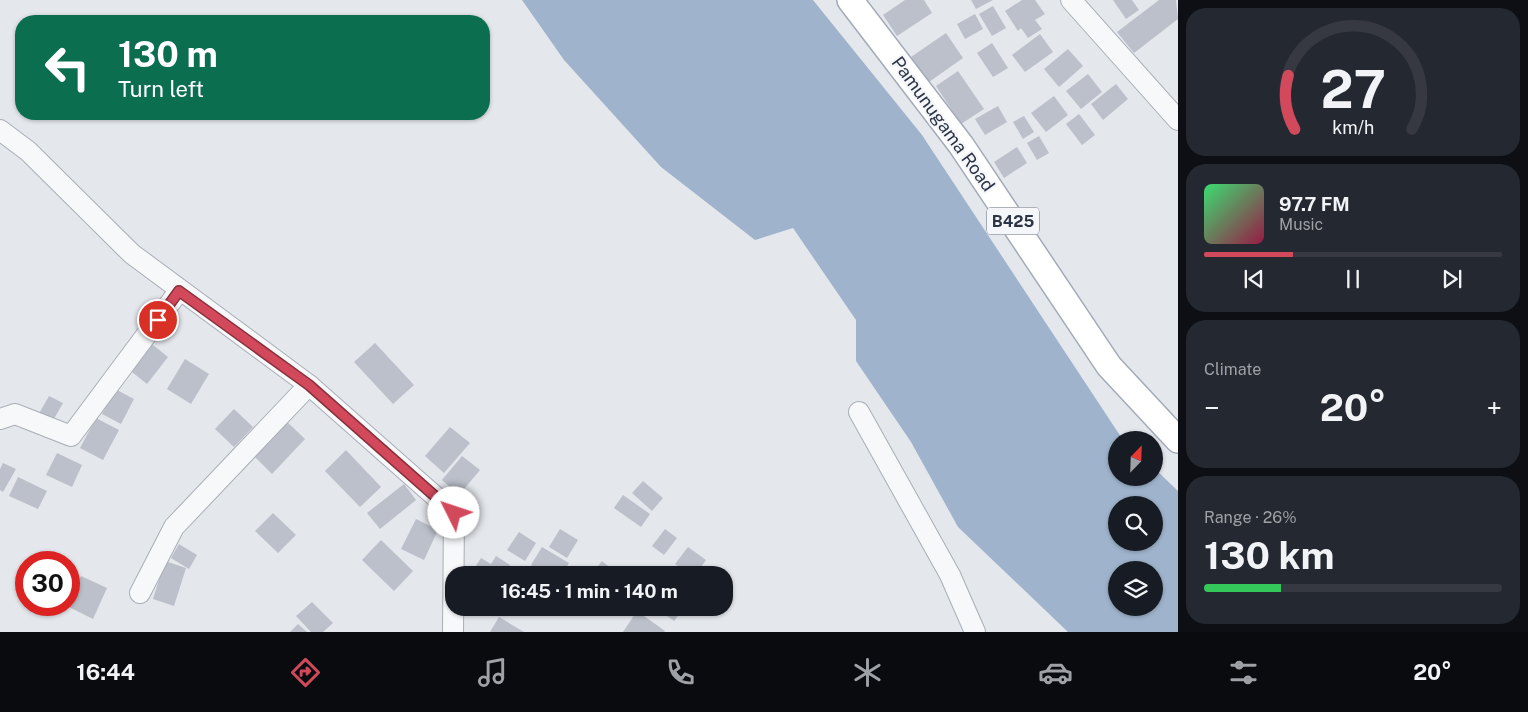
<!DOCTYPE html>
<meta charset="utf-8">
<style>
body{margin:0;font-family:"Public Sans",sans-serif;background:#242831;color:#f1f3f6;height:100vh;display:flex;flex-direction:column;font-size:19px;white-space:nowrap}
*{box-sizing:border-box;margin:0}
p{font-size:16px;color:#9ea1a6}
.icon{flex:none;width:28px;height:28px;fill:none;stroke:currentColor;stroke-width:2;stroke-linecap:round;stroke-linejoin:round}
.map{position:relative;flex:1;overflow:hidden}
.drawer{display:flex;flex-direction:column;gap:8px;padding:8px;background:#0d0f14;width:350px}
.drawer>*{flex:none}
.guide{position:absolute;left:15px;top:15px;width:475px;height:105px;border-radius:20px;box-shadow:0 1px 4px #0004;background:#0b6e4f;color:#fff;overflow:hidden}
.needle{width:32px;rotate:23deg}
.tools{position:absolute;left:1108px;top:431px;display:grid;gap:10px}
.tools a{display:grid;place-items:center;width:55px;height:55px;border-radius:50%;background:#171b24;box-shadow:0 1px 4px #0004;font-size:25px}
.speed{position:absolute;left:15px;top:551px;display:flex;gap:10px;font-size:25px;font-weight:700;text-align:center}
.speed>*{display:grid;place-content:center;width:65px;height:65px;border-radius:50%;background:#171b24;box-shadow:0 1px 4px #0004;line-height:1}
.speed .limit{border:8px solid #d22;background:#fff;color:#111}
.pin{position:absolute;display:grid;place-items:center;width:42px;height:42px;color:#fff;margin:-21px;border:2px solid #fff;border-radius:50%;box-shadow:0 1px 5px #0007}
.me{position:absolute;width:55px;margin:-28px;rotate:311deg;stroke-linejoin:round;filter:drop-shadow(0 0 4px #0008)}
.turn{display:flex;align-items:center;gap:18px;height:105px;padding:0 20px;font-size:22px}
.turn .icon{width:65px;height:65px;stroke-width:2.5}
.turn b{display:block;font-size:35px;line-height:42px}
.big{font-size:38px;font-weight:700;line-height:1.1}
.drawer .card{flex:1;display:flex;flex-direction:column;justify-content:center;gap:8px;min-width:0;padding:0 18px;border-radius:20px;background:#242831}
.drawer .dial{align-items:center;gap:0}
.dial svg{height:130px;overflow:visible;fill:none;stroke:#363941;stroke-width:7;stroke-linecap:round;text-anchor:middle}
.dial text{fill:#f1f3f6;stroke:none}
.song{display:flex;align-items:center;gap:15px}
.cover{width:60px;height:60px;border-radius:8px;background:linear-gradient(135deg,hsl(140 70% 55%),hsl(340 70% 35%))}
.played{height:5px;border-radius:2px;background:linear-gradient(90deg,#d1495b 30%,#363941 30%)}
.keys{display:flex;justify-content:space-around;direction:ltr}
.heat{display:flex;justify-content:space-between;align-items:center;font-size:28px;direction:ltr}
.charge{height:8px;border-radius:4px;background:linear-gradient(90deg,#34c759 26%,#363941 0)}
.trip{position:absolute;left:445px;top:566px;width:288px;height:50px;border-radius:20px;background:#171b24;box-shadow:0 1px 4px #0004;font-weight:700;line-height:50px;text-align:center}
.tabs{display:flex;height:80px;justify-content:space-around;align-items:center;background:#090b0e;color:#9ea1a6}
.tabs .icon{width:35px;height:35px}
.tabs .selected{color:#d1495b}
.tabs b{font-size:22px;color:#f1f3f6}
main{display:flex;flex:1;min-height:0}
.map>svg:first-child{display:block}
</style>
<main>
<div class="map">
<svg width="1178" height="632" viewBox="0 0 1178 632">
<rect width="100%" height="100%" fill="#e4e7ec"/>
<!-- water -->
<path fill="#9fb4cc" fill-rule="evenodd" d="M522 0H813L922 135 1123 440H1116V478H1154V468L1178 491V632H1068L958 527 911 442 856 361V320L793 228 755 240 661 167 564 60ZM1116 505H1154V542H1116ZM1116 570H1154V608H1116Z"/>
<!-- building -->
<g fill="#bbc0ca">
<path d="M905 0H924L932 13 897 36 883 15Z"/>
<path d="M971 0H993L976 9Z"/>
<path d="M1022 0H1035L1045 14 1035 20 1042 29 1028 38 1021 28 1018 31 1005 11Z"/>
<path d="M1113 0H1132L1139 10 1126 19Z"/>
<path d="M1159 0H1176L1178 19 1134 53 1117 32Z"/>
<path d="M993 6 1006 28 992 36 979 14Z"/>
<path d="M975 14 983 29 965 39 957 24Z"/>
<path d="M946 33 963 58 929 82 911 57Z"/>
<path d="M1040 34 1053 52 1025 72 1012 55Z"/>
<path d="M992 43 1008 68 993 77 977 53Z"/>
<path d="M1068 49 1083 66 1059 87 1044 69Z"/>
<path d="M958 71 984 109 961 124 936 86Z"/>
<path d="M1088 74 1102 92 1081 109 1066 91Z"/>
<path d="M1116 84 1128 99 1103 120 1091 104Z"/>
<path d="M1054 96 1068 115 1046 132 1031 113Z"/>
<path d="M998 106 1007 122 985 135 975 119Z"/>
<path d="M1079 114 1095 135 1082 145 1066 124Z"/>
<path d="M1024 116 1034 132 1023 139 1013 122Z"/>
<path d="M1039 136 1049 153 1037 160 1027 143Z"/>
<path d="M1017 147 1027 163 1004 178 994 162Z"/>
<path d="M148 341 168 357 147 384 127 368Z"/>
<path d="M375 343 414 385 393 404 354 362Z"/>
<path d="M185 359 209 374 191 404 167 389Z"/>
<path d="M115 389 134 399 121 424 102 414Z"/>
<path d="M49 396 63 403 51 424 37 417Z"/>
<path d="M234 409 253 427 234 447 215 429Z"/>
<path d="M96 418 119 430 103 460 80 448Z"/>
<path d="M283 418 305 439 272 474 250 452Z"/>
<path d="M450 427 470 443 444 473 425 456Z"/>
<path d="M346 450 381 487 360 507 325 471Z"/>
<path d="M57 453 82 465 72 487 46 475Z"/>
<path d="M462 456 480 470 459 495 442 480Z"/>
<path d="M3 463 16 469 3 492 0 490V469Z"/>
<path d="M18 477 47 491 38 509 9 496Z"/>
<path d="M643 481 663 498 652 511 632 493Z"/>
<path d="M404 484 416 500 380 529 367 513Z"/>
<path d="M623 495 650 514 641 527 614 508Z"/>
<path d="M273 513 296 535 278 553 255 531Z"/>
<path d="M416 519 438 530 424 560 401 549Z"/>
<path d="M560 529 578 540 567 558 549 547Z"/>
<path d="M665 529 677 538 664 555 652 546Z"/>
<path d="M519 532 536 543 525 561 507 550Z"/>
<path d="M381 540 413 571 394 591 362 560Z"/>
<path d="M179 544 197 555 189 569 171 558Z"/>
<path d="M542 547 569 563 562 575H547L531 565Z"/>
<path d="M688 547 706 560 695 575H690L675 564Z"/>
<path d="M496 556 510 565 504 574 506 575H470L481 558 491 564Z"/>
<path d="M165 561 186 568 174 606 153 599Z"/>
<path d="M602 561 618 574 617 575H591Z"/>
<path d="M81 576 107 588 93 619 67 606Z"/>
<path d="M312 602 333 623 323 632H311L296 616Z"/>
<path d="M656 608H684L674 621Z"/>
<path d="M637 611 665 631 664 632H623Z"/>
<path d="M499 617 524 632H490Z"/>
<path d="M298 624 307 632H290Z"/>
</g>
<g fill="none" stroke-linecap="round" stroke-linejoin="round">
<!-- minor casing -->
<g stroke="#a9aeb7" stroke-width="22">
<g id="minor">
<path d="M1071 0 1178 120"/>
<path d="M0 130 28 151 132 254 309 385 454 513 453 632"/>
<path d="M859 412 950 575 975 632"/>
<path d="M0 419 15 414 71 436 179 291"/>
<path d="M140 593 174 527 309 385"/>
</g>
</g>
<!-- major casing -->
<g stroke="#a3abb8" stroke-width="28">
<path id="major" d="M850 0 961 145 1109 366 1178 440"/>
</g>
<!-- minor -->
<use href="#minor" stroke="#f7f8fa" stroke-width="20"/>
<!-- major -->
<use href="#major" stroke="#fff" stroke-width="25"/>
</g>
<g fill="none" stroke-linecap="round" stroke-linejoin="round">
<!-- route casing -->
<g stroke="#882f3b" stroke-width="12">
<path id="route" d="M158 320 179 291 309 385 454 513"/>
</g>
<!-- route -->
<use href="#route" stroke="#d1495b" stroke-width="9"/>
</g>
<g text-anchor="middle" stroke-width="4.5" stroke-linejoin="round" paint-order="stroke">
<!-- shield labels -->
<rect fill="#f4f6f9" stroke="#676e7b" stroke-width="1" x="987" y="207.5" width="52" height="27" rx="4"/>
<g font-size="16" font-weight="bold" fill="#2b3445">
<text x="1013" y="227">B425</text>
</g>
<!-- street labels -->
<g font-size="18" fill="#2b3445" stroke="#f4f6f9">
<text transform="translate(943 124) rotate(54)" y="6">Pamunugama Road</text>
</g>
</g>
</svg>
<div class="tools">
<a><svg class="needle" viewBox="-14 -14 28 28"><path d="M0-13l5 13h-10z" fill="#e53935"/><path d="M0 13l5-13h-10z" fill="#9ea1a6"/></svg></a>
<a><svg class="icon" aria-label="search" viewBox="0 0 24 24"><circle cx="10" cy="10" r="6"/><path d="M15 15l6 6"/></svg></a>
<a><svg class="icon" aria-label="layers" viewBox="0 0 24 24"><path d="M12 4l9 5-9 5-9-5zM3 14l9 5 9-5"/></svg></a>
</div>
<div class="speed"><div class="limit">30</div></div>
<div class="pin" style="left:158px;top:320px;background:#d93025"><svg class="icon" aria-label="arrive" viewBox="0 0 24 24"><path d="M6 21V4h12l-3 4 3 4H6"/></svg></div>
<svg class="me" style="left:454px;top:513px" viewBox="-20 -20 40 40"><circle r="19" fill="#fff"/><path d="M0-13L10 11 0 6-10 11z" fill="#d1495b"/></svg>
<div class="trip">16:45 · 1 min · 140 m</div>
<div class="guide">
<div class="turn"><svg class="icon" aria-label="left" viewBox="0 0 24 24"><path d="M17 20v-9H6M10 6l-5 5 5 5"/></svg><div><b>130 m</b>Turn left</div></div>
</div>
</div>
<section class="drawer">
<div class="card dial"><svg viewBox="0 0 100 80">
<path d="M14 69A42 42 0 1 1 86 69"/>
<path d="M14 69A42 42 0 0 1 10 36" stroke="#d1495b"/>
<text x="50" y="56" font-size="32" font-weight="700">27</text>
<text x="50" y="72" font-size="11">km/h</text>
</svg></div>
<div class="card">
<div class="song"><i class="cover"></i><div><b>97.7 FM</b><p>Music</p></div></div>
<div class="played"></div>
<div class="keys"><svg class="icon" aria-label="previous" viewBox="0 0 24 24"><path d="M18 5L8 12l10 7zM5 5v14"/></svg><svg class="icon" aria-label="pause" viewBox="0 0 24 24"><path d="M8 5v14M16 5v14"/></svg><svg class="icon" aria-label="next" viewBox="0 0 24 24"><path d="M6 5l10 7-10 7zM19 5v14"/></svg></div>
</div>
<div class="card"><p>Climate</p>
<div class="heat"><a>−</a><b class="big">20°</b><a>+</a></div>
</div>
<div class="card"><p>Range · 26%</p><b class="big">130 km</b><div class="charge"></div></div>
</section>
</main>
<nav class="tabs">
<b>16:44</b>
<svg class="icon selected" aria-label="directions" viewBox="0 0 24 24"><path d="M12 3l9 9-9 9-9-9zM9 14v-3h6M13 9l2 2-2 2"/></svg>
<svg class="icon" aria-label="music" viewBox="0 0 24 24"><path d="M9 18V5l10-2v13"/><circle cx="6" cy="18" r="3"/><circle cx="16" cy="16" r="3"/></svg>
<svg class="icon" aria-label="phone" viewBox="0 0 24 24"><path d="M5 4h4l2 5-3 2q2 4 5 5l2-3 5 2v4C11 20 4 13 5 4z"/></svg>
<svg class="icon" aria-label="climate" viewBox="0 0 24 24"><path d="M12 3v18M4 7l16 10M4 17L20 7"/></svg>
<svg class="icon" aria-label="car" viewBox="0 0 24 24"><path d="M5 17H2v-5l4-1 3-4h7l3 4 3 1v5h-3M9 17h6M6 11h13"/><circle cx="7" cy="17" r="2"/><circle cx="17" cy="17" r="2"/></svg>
<svg class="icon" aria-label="filters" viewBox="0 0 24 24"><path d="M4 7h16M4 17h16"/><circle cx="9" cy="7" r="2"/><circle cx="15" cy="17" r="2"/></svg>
<b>20°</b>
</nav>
